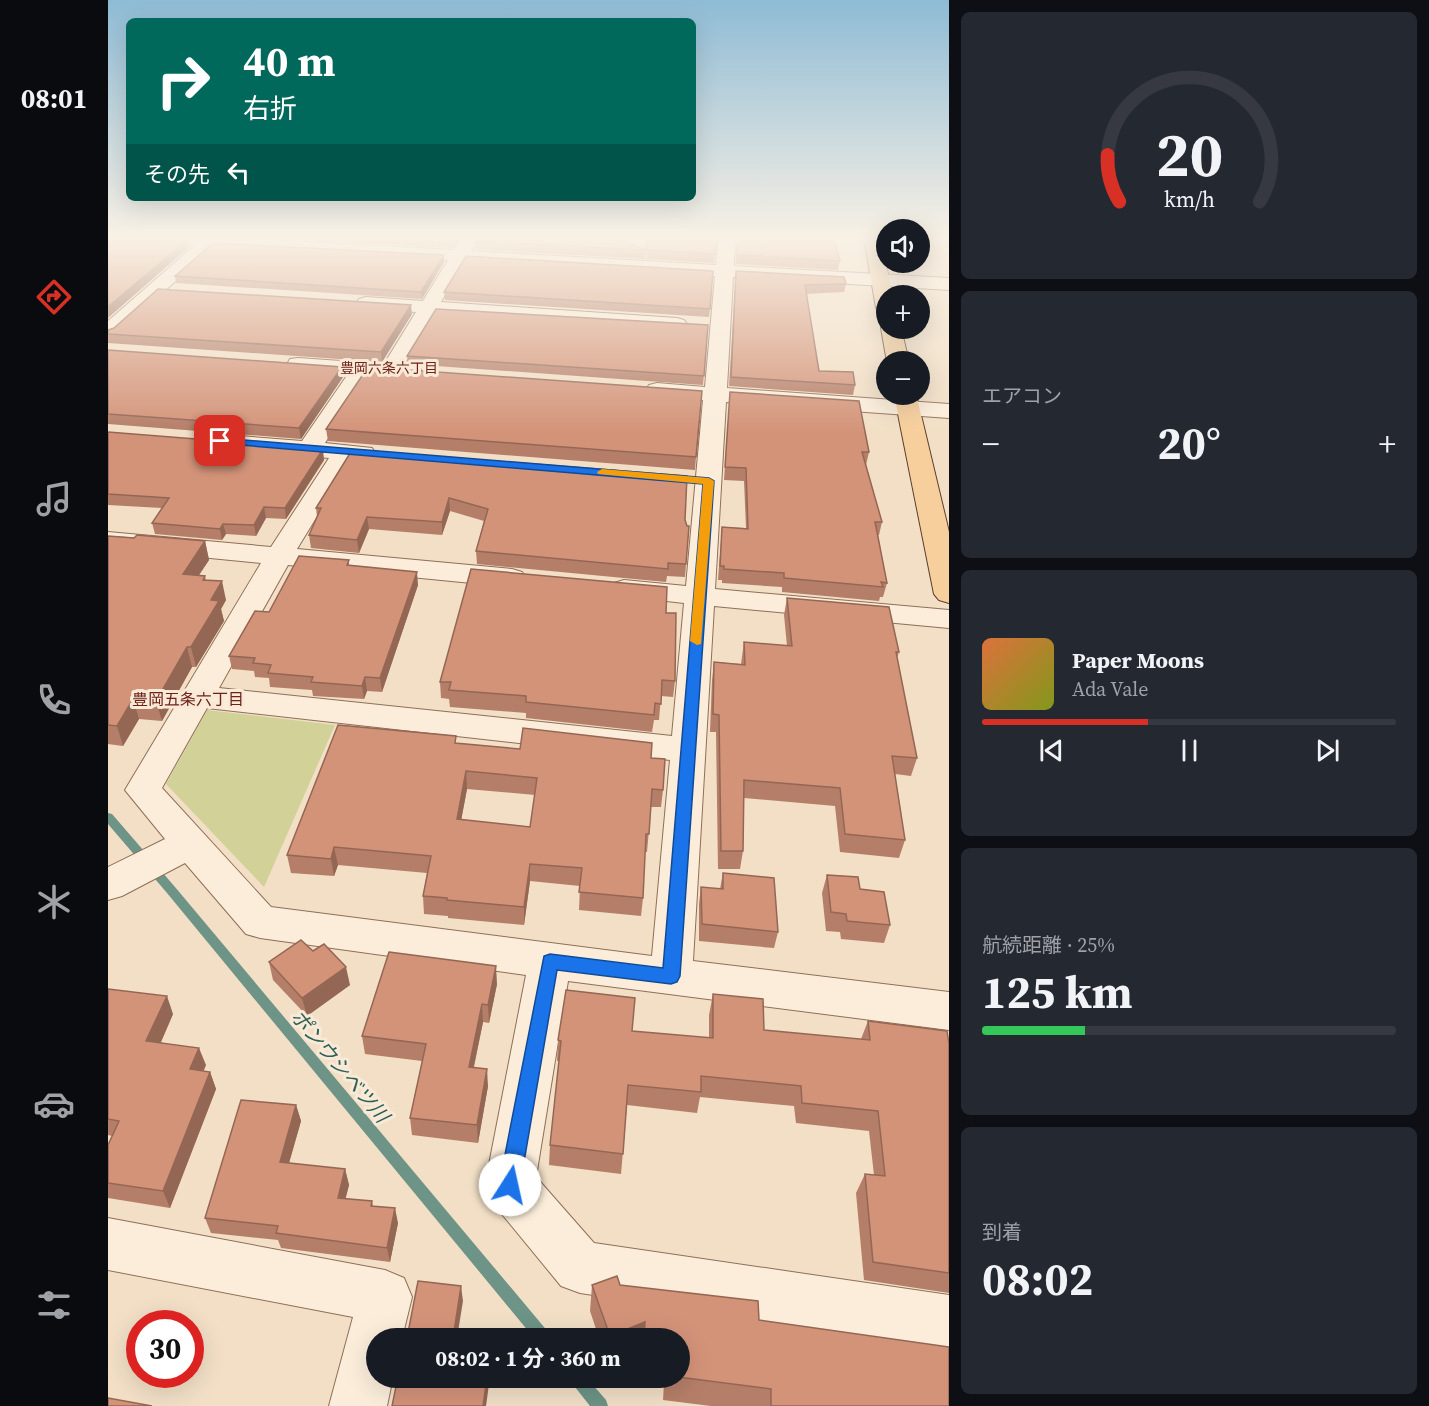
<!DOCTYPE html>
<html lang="ja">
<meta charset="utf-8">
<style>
body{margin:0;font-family:"Source Serif 4","Noto Sans JP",serif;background:#242831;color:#f1f3f6;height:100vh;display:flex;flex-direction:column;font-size:22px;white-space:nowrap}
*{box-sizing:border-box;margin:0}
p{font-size:20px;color:#9ea1a6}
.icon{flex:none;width:33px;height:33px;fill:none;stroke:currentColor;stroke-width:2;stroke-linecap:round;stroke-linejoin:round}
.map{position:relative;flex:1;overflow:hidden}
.sheet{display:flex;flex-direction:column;gap:12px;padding:12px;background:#0d0f14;width:480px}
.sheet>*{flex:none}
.hud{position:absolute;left:18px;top:18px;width:570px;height:183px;border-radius:9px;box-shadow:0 6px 24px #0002;background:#00695c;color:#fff;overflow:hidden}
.buttons{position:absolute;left:768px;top:219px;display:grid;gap:12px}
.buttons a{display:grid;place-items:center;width:54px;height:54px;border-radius:50%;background:#171b24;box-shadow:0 6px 24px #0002;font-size:30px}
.speed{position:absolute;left:18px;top:1310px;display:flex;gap:12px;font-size:30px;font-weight:700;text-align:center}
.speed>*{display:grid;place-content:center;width:78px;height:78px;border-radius:50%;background:#171b24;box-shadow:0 6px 24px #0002;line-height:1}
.speed .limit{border:9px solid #d22;background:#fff;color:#111}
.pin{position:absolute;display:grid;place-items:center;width:51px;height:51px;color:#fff;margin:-26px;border-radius:12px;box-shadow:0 3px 9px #0006}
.me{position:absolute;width:66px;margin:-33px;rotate:10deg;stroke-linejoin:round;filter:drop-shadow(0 0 4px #0008)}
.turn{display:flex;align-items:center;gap:21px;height:126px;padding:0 18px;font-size:27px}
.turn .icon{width:78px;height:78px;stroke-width:2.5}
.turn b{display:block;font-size:42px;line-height:51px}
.then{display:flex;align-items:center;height:57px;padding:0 18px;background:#0003;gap:12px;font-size:22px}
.big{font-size:45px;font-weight:700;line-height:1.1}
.sheet .widget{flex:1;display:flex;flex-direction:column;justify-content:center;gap:9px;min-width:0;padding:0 21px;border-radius:9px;background:#242831}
.sheet .dial{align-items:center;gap:0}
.dial svg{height:156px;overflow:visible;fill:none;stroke:#363941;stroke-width:7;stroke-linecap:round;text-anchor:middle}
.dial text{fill:#f1f3f6;stroke:none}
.song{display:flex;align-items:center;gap:18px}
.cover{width:72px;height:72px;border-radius:9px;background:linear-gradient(135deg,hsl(20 70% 55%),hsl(70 70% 35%))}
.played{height:6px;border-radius:3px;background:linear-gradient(90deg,#d93025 40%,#363941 40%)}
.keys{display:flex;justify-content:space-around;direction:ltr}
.heat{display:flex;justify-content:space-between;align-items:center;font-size:33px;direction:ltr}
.charge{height:9px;border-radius:4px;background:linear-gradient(90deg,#34c759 25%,#363941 0)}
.trip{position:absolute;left:258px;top:1328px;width:324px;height:60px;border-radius:30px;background:#171b24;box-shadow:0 6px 24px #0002;font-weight:700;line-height:60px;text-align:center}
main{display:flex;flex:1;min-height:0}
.dock{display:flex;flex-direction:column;width:108px;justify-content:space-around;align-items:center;background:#090b0e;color:#9ea1a6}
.dock .icon{width:42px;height:42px}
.dock .active{color:#d93025}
.dock b{font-size:27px;color:#f1f3f6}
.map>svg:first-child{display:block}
</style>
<main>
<nav class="dock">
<b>08:01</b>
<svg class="icon active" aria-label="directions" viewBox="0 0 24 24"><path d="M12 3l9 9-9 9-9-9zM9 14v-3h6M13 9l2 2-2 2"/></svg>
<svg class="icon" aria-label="music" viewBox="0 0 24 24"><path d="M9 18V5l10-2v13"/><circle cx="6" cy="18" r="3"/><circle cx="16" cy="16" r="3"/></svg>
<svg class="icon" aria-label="phone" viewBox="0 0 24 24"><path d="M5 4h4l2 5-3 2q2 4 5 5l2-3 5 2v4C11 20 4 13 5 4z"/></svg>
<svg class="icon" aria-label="climate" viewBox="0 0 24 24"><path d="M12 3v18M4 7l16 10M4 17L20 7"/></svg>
<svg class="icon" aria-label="car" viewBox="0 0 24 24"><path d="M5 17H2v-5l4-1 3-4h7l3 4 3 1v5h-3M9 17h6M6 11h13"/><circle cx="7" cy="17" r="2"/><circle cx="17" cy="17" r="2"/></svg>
<svg class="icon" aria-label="filters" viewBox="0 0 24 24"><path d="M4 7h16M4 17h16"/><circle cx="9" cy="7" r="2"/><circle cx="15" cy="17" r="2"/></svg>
</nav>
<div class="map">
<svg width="841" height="1406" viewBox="0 0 841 1406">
<rect width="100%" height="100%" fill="#f2dfc6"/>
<!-- green -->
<path fill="#d1d198" d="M99 710 227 725 156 887 58 784Z"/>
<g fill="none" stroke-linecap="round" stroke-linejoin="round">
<!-- stream -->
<g fill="#6d9486" fill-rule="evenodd">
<path d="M0 813 4 814 67 887 441 1333 443 1338H426L59 893 0 824Z"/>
<path d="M460 1377H478L498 1400 500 1406H482L463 1382Z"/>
</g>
<!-- minor casing -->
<g stroke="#8f6f59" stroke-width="2">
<g id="minor">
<path d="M33 238H124L346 250 354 238H370L363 251 608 265 611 238H627L626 266 841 278V290L625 277 619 388 841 404V418L618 402 607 589 841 610V628L606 606 585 961 841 992V1030L460 981 428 1177 486 1243 841 1295V1349L472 1293 453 1286 384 1202 377 1185 418 975 152 938 138 934 77 863 14 896 0 900V867L57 839 17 790 153 563 0 548V532L163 547 221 458 118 449 110 447 106 442 110 437 118 435 194 441 240 374 182 369 179 364 182 359 190 358 276 364 308 312 258 309 251 307 248 303 251 299 258 297 315 301 340 260 105 247 7 336 0 338V321L86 246 41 243 35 242ZM357 261 607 276 597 387 549 383 541 385 538 390 541 395 595 400 578 586 516 580 506 583 501 589 506 595 576 603 564 736 111 688 180 565 404 587 414 584 418 578 414 572 404 569 189 549 244 459 264 458 267 453 264 448 217 443 261 375 303 378 311 377 314 372 311 367 296 365 327 313 569 330 576 328 579 324 576 320 569 318 333 302ZM99 708 562 760 544 956 163 907 54 788Z"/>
<path d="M0 1218 277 1270 296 1278 304 1297 294 1338H268V1377H285L279 1406H221L245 1317 0 1270Z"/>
</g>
</g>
<!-- major casing -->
<g stroke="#5d3e2e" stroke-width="2">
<g id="major">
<path d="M756 238H772L785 296H778V314L771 312 768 308Z"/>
<path d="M778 323V328H793L801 362H779L773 328Z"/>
<path d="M786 394H808L841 532V603L831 600 826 594Z"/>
</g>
</g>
<!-- minor -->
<use href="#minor" fill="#fbedda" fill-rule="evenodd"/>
<!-- major -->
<use href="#major" fill="#f7cf9c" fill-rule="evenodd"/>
</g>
<!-- wall -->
<g fill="#b57e68" fill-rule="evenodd">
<path d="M159 238H353L345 248Z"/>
<path d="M539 238H609L606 263 538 259Z"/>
<path d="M629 238H725L732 261 730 270 628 264Z"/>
<path d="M836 238H841V249Z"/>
<path d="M366 241 538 250 537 259 367 249Z"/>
<path d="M336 255V262L314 299 68 283 67 276Z"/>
<path d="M628 271 738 284 736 292 698 294 711 371 747 385 745 395 621 386Z"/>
<path d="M336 292 602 309 601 317 337 300Z"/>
<path d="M304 314 274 362 0 343V330Z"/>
<path d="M600 325 595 385 300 364 299 356Z"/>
<path d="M0 350 235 377 193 439 0 424Z"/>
<path d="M622 392 761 452 758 465 774 522 771 535H770L779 583 775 597H772L771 601 674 592V587L614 583V580H610L614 527 638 528 636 481 616 480Z"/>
<path d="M218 429 588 457 587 470 220 441Z"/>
<path d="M0 432 216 460 178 519 158 518 148 536 118 534 114 540 47 534 44 523 54 508 0 505Z"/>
<path d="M244 450 577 520 579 526H581L577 577 559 576 558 582 369 564 368 551 376 521 342 511 334 535 261 529 251 553 203 548 201 535 209 517 208 508Z"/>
<path d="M0 536 97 541 101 560 91 575 97 576 98 580 118 600 113 609 116 621 88 667H84L54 721 31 719 15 746 0 744Z"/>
<path d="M241 560V566L310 585 274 692 259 691 256 699 205 696 204 690 162 687 161 678 147 677 146 671 124 669 121 656 161 612Z"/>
<path d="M679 598 791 652 789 658 809 758 803 776 787 774 797 840 791 858 732 852 727 806 636 798 635 851 632 869H610L608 732H602L604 680 606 662 633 664 636 642 679 646 676 615Z"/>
<path d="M558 613 567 681 565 697 553 696 551 720H546L544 732 418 718V713L342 707 341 699 333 698 332 682Z"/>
<path d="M349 743 412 749 543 758 555 790 553 807H543L539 852H537L535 898 533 916 471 910 472 886 422 881 416 925 340 918V916L316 914 315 896 319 873 230 865 226 876 183 873 179 855ZM359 789 427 795 422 827 353 820Z"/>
<path d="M615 873 670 932 666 948 591 941V904L593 887 612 889Z"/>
<path d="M719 875 752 889 782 925 776 943 733 939 732 932 718 931 714 893Z"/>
<path d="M205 951 242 985 199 1016 165 980 161 962Z"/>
<path d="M389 984 381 1023 375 1022 366 1067 380 1086 370 1143 304 1135 302 1118 314 1061 257 1054 254 1036Z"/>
<path d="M0 989 65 1014 53 1042 98 1065 95 1071 102 1072 108 1089 62 1208 0 1198V1145L4 1136 0 1135Z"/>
<path d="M605 994 656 1030 753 1039 760 1021 841 1044V1293L756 1280 748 1193 757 1174 766 1175 761 1131 688 1123 686 1106 592 1097 589 1113 519 1105 513 1174 441 1165 442 1145 451 1061H449L450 1040 524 1031 601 1038V1015Z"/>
<path d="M188 1105 193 1121 181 1163 237 1169 241 1185 237 1199 264 1201 265 1206 290 1223 282 1262 173 1248 170 1240 103 1233 97 1218Z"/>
<path d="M484 1285H512L651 1320 841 1406H603L555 1400 556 1383 531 1379V1377H572V1338H491L482 1311Z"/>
</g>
<!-- shaded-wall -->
<g fill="#946755">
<path d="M346 238H353L345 248 344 239Z"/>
<path d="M79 240 80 248 0 318V307Z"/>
<path d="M336 255V262L314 299 313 292Z"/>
<path d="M303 305 304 314 274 362 273 352Z"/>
<path d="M234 367 235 377 193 439 191 428Z"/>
<path d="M215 449 216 460 178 519 177 508Z"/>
<path d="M341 498 342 511 334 535V522Z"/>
<path d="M156 507 158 518 148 536 146 525Z"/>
<path d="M259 517 261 529 251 553 249 540Z"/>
<path d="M115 524 118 534 114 540 112 529Z"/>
<path d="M97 541 101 560 79 593 75 574Z"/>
<path d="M309 572 310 585 274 692 272 678Z"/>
<path d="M114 581 118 600 113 609 116 621 88 667 83 647 103 600Z"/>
<path d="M79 647 84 667 54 721 48 701Z"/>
<path d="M257 677 259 691 256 699 254 686Z"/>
<path d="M25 699 31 719 15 746 9 726Z"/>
<path d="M358 771 359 789 350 837 349 819Z"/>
<path d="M226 847 230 865 226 876 223 859Z"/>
<path d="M422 864V881L416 925V907Z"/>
<path d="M388 966 389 984 381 1023 380 1005Z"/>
<path d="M238 967 242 985 199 1016 194 998Z"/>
<path d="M59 996 65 1014 46 1058 38 1041Z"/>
<path d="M374 1004 375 1022 362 1084 361 1067Z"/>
<path d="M91 1048 98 1065 89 1087 82 1069Z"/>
<path d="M379 1069 380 1086 370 1143 369 1125Z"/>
<path d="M102 1072 108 1089 62 1208 55 1191Z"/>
<path d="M188 1105 193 1121 177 1177 172 1162Z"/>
<path d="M237 1169 241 1185 234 1213 230 1198Z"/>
<path d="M287 1208 290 1223 282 1262 279 1248Z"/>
<path d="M353 1286 355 1301 349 1338H345Z"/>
<path d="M537 1322 534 1338H502V1336Z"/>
<path d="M379 1377H382L378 1406H375Z"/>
</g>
<!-- building -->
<g fill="#d39379" stroke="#946755" stroke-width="1.5" fill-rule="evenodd">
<path d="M0 238H55L79 240 0 307Z"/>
<path d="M313 238H346L344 239Z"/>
<path d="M368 238H510L538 250 366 241Z"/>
<path d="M539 238H609L607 254 538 250Z"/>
<path d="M630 238H725L732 261 629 255Z"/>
<path d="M105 243 336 255 313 292 67 276Z"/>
<path d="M358 256 605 271 602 309 336 292Z"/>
<path d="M628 271 736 277 738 284 697 285 711 371 745 372 747 385 623 377Z"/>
<path d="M50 289 303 305 273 352 0 334V330L6 328Z"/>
<path d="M328 309 600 325 596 376 299 356Z"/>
<path d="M0 350 234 367 191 428 0 414Z"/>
<path d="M260 367 594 391 588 457 218 429Z"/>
<path d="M622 392 751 401 761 452H754L774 522H767L779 583 773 582 775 587 676 578V573L616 569V566H612L614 527 640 529 638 468 617 467Z"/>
<path d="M0 432 215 449 177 508 156 507 146 525 115 524 112 529 44 523 61 498 0 494Z"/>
<path d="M244 450 579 476 577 520 579 526H581L578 564 560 563V569L368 551 380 509 341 498 334 522 259 517 249 540 201 535 213 508H208Z"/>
<path d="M29 535 97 541 75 574 97 576 95 580 114 581 103 600 111 601 83 647H79L48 701 25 699 9 726 0 725V536L26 538Z"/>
<path d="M191 556 241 560 239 565 309 572 272 678 257 677 254 686 203 682 205 677 160 673 163 665 145 663 147 658 121 656 147 611 161 612Z"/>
<path d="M363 569 559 587 558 613H568L567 681 554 680 553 704 547 703 546 715 418 702V696L341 690 343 682H332Z"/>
<path d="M679 598 781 607 791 652H788L809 758 784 756 797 840 737 834 732 788 636 780 635 851H613L611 715 605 714 606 662 637 665 636 642 684 646Z"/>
<path d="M230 725 348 736 347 743 412 749 415 728 544 743 543 758 557 759 555 790 544 789 541 834H538L535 898 471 892 474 868 422 864 416 907 339 900V898L315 896 323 856 226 847 223 859 179 855ZM358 771 429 778 422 827 349 819Z"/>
<path d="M615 873 666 878 670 932 594 924 593 887 615 889Z"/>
<path d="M719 875 750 877 752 889 776 892 782 925 739 921 738 914 723 912Z"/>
<path d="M193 940 205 951 216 944 238 967 194 998 161 962Z"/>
<path d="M281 952 388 966 380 1005 374 1004 361 1067 379 1069 369 1125 302 1118 318 1044 254 1036Z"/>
<path d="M0 989 59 996 38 1041 91 1048 82 1069 102 1072 55 1191 0 1183V1145L11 1121 0 1119Z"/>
<path d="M458 990 527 998 524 1031 605 1038V994L655 999 656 1030 762 1040 760 1021 839 1031 841 1044V1273L765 1262 757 1174 777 1176 770 1111 694 1103 693 1086 593 1076V1092L520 1085 515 1154 442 1145 453 1041 450 1040Z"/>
<path d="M133 1100 188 1105 172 1162 237 1169 230 1198 264 1201 263 1206 287 1208 279 1248 168 1233 170 1226 97 1218Z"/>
<path d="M509 1276 512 1285 650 1301 651 1320 841 1347V1406H663V1389L570 1377H572V1338H536L537 1322 502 1336 484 1285Z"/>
<path d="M310 1281 353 1286 345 1338H299Z"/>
<path d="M290 1377H379L375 1406H284Z"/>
<path d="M0 1398 44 1406H0Z"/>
</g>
<!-- sky -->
<linearGradient id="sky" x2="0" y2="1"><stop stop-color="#8ebbd5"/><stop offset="0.55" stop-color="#f9f1e5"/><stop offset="1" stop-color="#f9f1e5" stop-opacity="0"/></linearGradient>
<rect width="841" height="434" fill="url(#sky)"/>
<!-- route -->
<path fill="#1a73e8" stroke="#114b97" stroke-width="1.5" d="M112 438 601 478 606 481 572 976 569 982 563 984 449 970 412 1185 409 1192 402 1195 394 1192 391 1185 436 956 442 954 555 968 595 484 108 443 107 441Z"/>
<!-- slow -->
<path fill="#f59e0b" d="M494 469 601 478 606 481 593 644 589 645 582 641 595 484 490 474 489 472Z"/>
<g text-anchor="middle" stroke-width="6" stroke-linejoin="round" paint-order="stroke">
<!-- far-neighbourhood labels -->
<g font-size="14" fill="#6e221a" stroke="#f8ead6">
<text x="281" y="373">豊岡六条六丁目</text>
</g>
<!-- neighbourhood labels -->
<g font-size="16" fill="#6e221a" stroke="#f8ead6">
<text x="80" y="705">豊岡五条六丁目</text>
</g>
<!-- near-water labels -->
<g font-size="20" font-style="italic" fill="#2d5f55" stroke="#f8ead6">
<text transform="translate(232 1066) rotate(50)" y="7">ポンウシベツ川</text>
</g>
</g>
</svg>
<div class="buttons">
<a><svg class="icon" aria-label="sound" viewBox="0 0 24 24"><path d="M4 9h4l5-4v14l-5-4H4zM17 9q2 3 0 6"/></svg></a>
<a>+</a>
<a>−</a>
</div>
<div class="speed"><div class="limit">30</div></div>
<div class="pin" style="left:112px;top:441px;background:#d93025"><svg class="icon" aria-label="arrive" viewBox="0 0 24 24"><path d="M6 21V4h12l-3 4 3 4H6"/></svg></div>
<svg class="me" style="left:402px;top:1185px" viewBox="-20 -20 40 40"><circle r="19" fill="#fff"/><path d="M0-13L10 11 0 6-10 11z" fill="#1a73e8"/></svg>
<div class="trip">08:02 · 1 分 · 360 m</div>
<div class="hud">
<div class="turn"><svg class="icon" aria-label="right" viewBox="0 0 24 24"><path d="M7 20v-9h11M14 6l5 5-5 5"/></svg><div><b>40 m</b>右折</div></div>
<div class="then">その先<svg class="icon" aria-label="left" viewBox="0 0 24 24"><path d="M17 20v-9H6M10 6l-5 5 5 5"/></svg></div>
</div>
</div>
<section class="sheet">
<div class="widget dial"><svg viewBox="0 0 100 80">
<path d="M14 69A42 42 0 1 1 86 69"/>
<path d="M14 69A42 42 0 0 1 8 45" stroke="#d93025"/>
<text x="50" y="56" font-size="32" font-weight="700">20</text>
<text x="50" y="72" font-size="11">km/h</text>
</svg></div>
<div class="widget"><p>エアコン</p>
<div class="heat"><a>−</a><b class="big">20°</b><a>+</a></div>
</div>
<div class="widget">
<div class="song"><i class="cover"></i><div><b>Paper Moons</b><p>Ada Vale</p></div></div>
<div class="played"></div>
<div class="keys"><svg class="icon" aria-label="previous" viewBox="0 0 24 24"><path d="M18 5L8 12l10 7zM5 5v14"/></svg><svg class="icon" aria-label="pause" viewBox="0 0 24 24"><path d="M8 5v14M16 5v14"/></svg><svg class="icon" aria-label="next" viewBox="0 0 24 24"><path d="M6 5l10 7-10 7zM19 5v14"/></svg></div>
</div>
<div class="widget"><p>航続距離 · 25%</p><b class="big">125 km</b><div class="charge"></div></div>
<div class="widget"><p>到着</p><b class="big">08:02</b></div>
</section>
</main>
